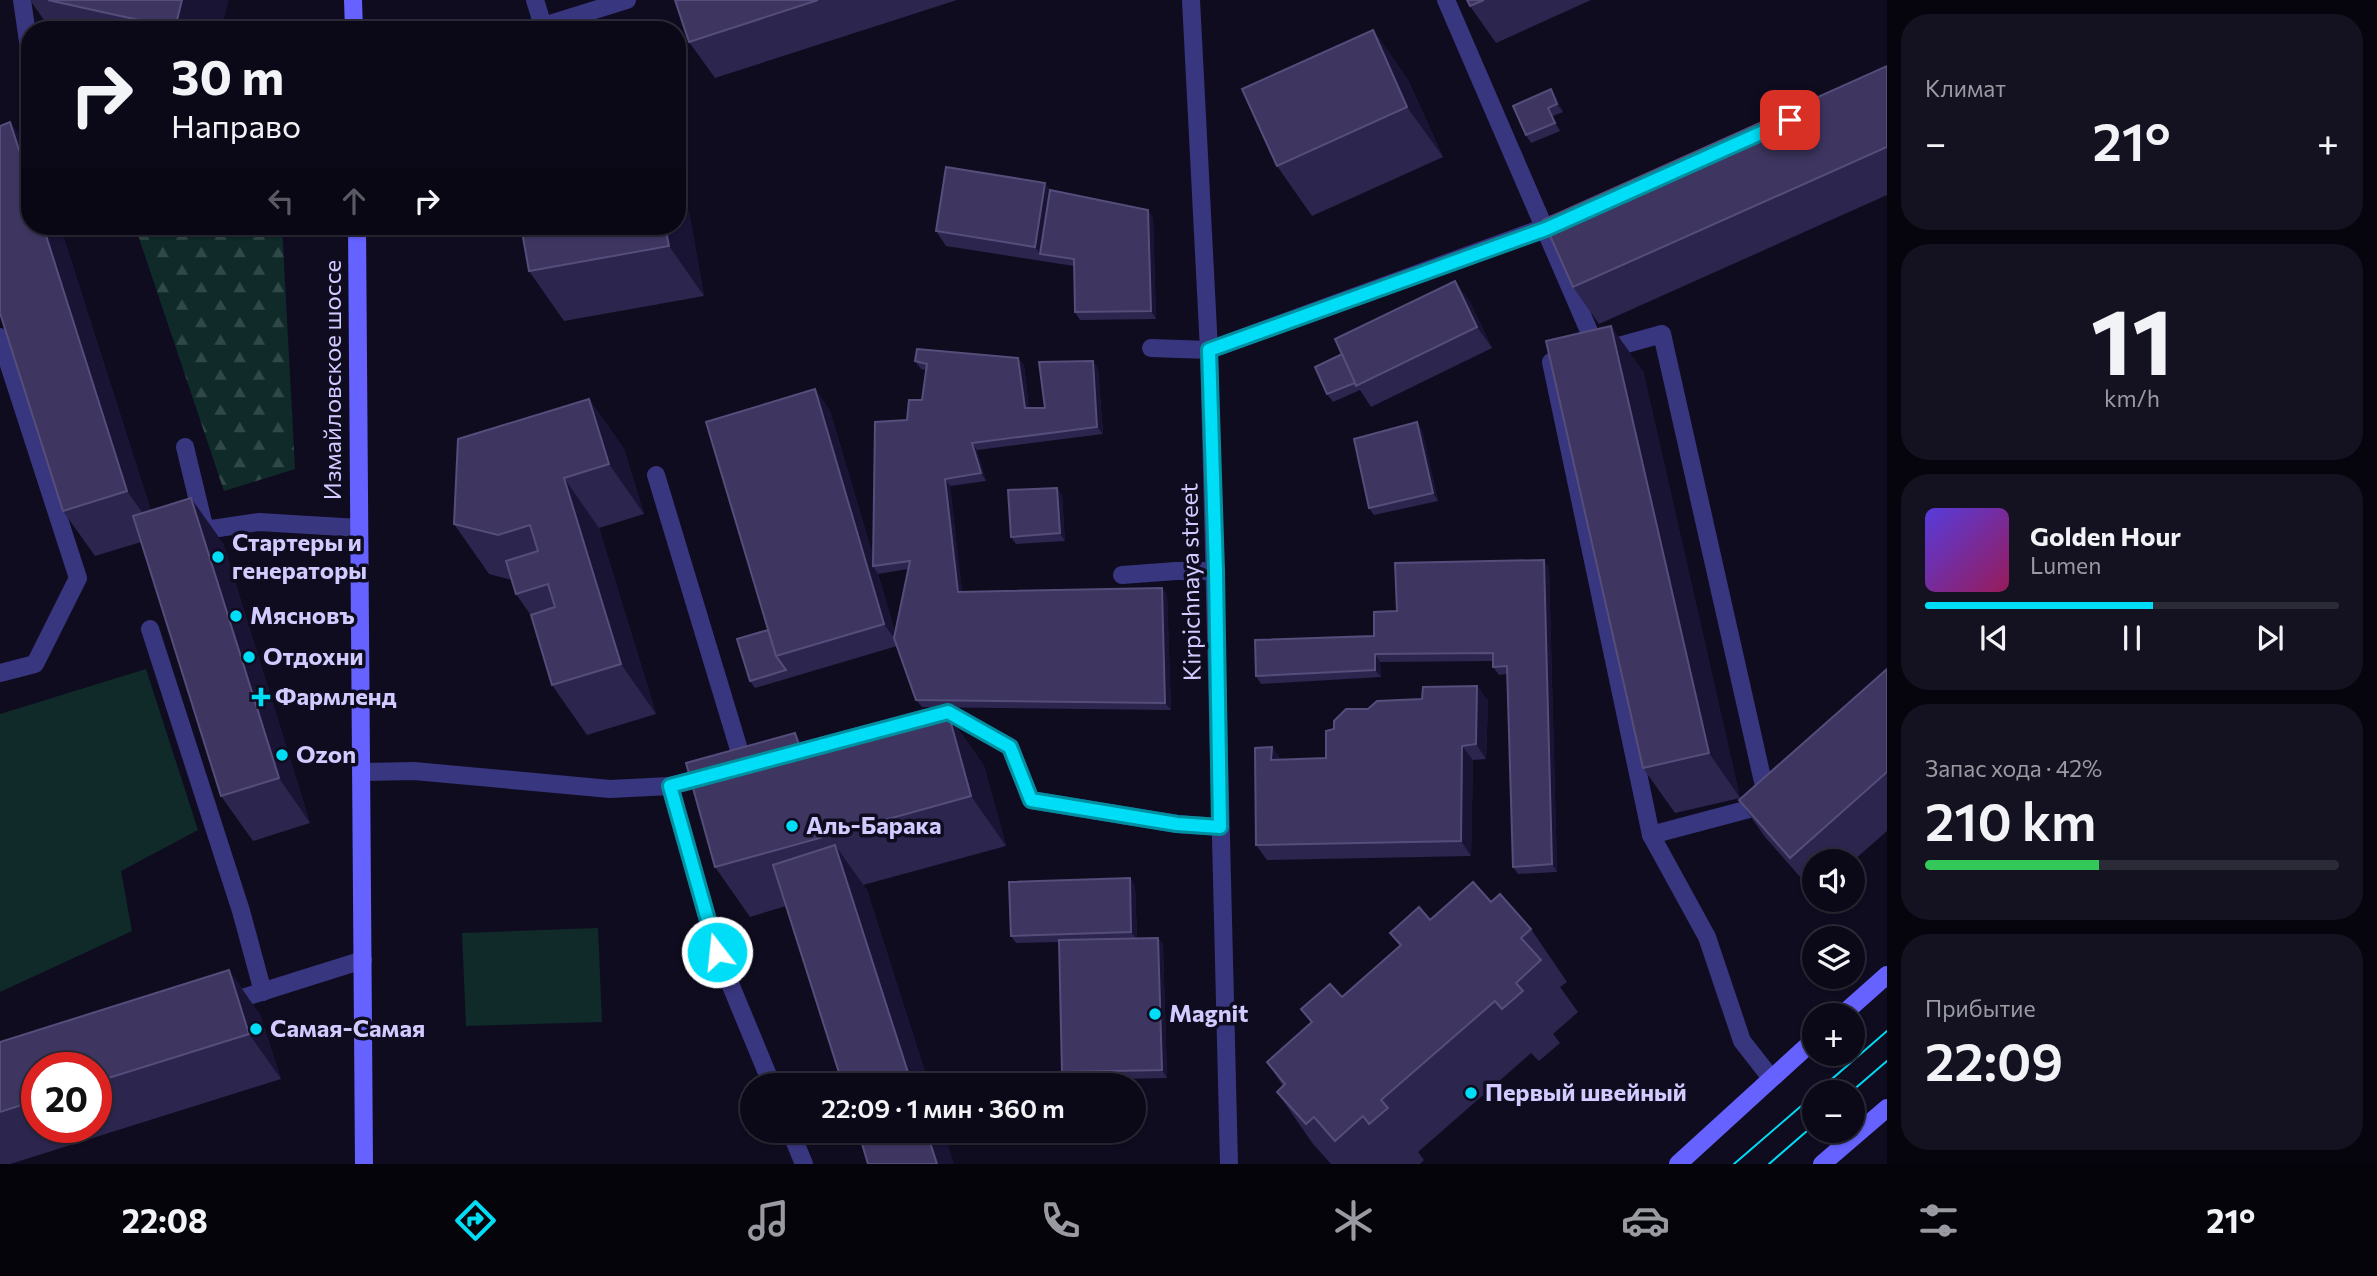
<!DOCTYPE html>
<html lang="ru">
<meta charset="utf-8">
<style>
body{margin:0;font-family:Commissioner,sans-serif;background:#141221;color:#f1f3f6;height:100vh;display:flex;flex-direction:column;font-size:26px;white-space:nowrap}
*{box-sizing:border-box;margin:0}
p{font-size:23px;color:#9a9aa2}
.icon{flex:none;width:38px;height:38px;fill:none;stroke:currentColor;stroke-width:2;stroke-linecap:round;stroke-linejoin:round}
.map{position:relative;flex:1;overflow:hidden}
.drawer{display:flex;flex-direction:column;gap:14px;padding:14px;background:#06050d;width:490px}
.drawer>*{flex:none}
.guide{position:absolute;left:21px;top:21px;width:665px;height:214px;border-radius:28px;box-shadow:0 2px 5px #0004,0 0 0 2px #2b2a37;background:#0b0918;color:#f1f3f6;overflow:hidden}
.controls{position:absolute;left:1802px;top:849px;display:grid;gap:14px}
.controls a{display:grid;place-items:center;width:63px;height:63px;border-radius:50%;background:#0b0918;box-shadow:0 2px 5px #0004,0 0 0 2px #2b2a37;font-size:35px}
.speed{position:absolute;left:21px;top:1052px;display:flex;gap:14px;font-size:35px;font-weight:700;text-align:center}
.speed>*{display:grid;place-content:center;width:91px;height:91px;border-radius:50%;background:#0b0918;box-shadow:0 2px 5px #0004,0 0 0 2px #2b2a37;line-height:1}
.speed .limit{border:10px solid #d22;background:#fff;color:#111}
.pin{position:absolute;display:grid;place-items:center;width:60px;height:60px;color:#fff;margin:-30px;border-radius:14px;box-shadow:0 4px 10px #0006}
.me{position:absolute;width:77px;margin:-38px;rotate:344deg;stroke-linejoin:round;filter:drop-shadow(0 0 5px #0008)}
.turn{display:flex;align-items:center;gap:24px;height:147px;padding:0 35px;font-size:32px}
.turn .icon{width:91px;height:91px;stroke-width:2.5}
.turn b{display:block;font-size:49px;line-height:60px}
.lanes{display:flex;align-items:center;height:66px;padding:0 35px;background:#0003;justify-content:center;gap:35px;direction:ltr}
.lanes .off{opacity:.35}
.big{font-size:52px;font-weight:600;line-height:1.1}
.drawer .tile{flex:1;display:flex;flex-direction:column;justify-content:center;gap:10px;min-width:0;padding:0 24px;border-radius:28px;background:#141221}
.drawer .dial{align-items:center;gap:0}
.dial b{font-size:91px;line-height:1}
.song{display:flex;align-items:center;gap:21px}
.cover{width:84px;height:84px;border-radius:10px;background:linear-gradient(135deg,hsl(250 70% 55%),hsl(330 70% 35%))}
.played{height:7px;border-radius:4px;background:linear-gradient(90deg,#00ddf6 55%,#2b2a37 55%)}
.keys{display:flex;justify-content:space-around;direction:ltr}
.heat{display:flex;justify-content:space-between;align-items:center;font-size:38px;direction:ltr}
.charge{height:10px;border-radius:5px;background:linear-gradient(90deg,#34c759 42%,#2b2a37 0)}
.trip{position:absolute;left:740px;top:1073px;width:406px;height:70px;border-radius:35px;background:#0b0918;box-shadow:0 2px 5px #0004,0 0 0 2px #2b2a37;font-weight:600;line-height:70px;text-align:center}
.menu{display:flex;height:112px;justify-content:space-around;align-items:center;background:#04040a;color:#9a9aa2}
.menu .icon{width:49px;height:49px}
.menu .on{color:#00ddf6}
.menu b{font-size:32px;color:#f1f3f6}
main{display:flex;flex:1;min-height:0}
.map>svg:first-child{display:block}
</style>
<main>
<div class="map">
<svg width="1887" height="1164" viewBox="0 0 1887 1164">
<defs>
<pattern id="forest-firs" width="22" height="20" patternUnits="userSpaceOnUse" patternTransform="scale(1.75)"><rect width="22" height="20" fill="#0f2a29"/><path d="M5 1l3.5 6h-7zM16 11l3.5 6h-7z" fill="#314849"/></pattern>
</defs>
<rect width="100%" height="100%" fill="#0f0c20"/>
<!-- forest -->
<path fill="url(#forest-firs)" d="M135 226H282L295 469 224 491Z"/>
<!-- green -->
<g fill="#0f2a29">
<path d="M146 669 198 830 121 871 132 931 0 992V714Z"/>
<path d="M598 928 602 1022 466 1026 462 933Z"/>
</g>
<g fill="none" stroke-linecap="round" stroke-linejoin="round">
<!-- lane -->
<g stroke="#393680" stroke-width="18">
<path d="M22 0 30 55"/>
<path d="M535 0 543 26 627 0"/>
<path d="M1446 0 1598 352"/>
<path d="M0 159 30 147"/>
<path d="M0 337 78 578 35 664 0 673"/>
<path d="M1151 348 1209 350 1567 219"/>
<path d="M1601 351 1662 334 1768 804 1651 835"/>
<path d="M1557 361 1551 362 1651 835 1707 937 1742 1041 1771 1078"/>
<path d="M185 447 205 530 259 522 359 528"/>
<path d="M656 475 744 766"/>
<path d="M1122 575 1176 571H1216"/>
<path d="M150 629 241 911 263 992"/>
<path d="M784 756 948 712 1010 747 1031 800 1177 824 1220 827"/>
<path d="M362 772 414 771 610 789 670 786 713 775"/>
<path d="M670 786 717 952 772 1085"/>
<path d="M226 1003 363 960"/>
<path d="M790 1130 804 1164"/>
</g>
<!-- street -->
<path stroke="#393680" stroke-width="18" d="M1191 0 1209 350 1229 1164"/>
<!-- secondary -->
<g stroke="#6562ff" stroke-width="18">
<path d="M353 0 354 30"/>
<path d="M357 226 364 1164"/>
<path d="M1842 1015 1887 975"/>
<path d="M1678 1164 1815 1039"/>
<path d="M1822 1164 1887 1108"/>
</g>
<!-- tram -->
<g stroke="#00ddf6" stroke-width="2">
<path d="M1817 1092 1887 1031"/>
<path d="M1851 1092 1887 1061"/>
<path d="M1734 1164 1815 1094"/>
<path d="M1769 1164 1815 1124"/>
</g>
</g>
<!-- wall -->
<g fill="#2c254e" fill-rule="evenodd">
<path d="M30 0H228L221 30H51Z"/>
<path d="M675 0H957L715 78 689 42Z"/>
<path d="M1467 0H1591L1496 43 1470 6Z"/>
<path d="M1373 30 1408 80 1443 157 1312 216 1277 166Z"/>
<path d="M1887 66V195L1599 324 1573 287Z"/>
<path d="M1556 97 1563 112 1553 116 1560 131 1531 143 1526 135Z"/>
<path d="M1045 183 1050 190 1153 217 1156 319 1080 320 1075 312 1074 266 946 246 936 231Z"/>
<path d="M689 212 704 296 564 321 529 271Z"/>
<path d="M30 226H60L151 511 223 543 310 823 253 841 221 796 141 542 95 556 63 511Z"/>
<path d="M1470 302 1492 348 1371 407 1360 390 1333 402 1327 394Z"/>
<path d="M1018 358 1024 365 1029 408H1045L1098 368 1103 434 977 450 986 481 950 486 962 592 1162 588 1167 595 1171 710 922 707 916 700 897 646 755 688 750 681 768 630 815 389 830 411 873 556 922 400 926 370 921 369 915 361ZM908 569 895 632 878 574Z"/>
<path d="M1643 371 1740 798 1675 813 1643 768Z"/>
<path d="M589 399 624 449 644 514 599 528 656 714 587 735 552 685 532 617 516 594 512 580 489 574 454 524Z"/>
<path d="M1417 422 1422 430 1438 501 1374 515 1369 508Z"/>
<path d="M1057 488 1062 496 1065 541 1016 544 1011 537Z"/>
<path d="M1549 567 1557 872 1518 874 1513 867 1507 674 1499 675 1493 667V661L1380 662 1381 677 1261 684 1256 676 1374 636 1397 611Z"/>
<path d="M1887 669V831L1853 861H1815V894L1765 837 1739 800Z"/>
<path d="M1477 686 1488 701 1486 759 1473 760 1471 856 1267 860 1256 845 1272 747 1281 760 1326 758 1334 729 1368 709 1422 699Z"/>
<path d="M949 716 984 766 1006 846 863 885 867 890 929 1085H843L786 906 750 917 715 867 811 755Z"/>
<path d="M1130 878 1135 886 1137 938H1158L1163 945 1167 1078 1068 1080 1062 1072 1059 942 1016 943 1011 936Z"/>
<path d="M1491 902 1531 929 1567 982 1560 987 1578 1012 1553 1034 1560 1043 1539 1061 1531 1053 1418 1152 1424 1160 1420 1164H1331L1313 1144 1277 1092 1283 1086 1267 1062 1311 1023 1301 1009 1342 997 1400 946 1390 933 1430 920Z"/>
<path d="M229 970 260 1015 281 1079 10 1164H0V1042ZM37 1068H96V1127H37Z"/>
</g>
<!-- shaded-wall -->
<g fill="#191334">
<path d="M182 0H228L221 30H177L175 28Z"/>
<path d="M1373 30 1408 80 1443 157 1407 107Z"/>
<path d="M1551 89 1556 97 1563 112 1557 104Z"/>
<path d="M1548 108 1553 116 1560 131 1555 123Z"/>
<path d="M10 122 30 150V184Z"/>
<path d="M1045 183 1055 198 1040 254 1035 247Z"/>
<path d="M677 196 689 212 704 296 669 246 665 226H677Z"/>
<path d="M1148 210 1153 217 1156 319 1151 311Z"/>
<path d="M43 226H60L159 536 127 491Z"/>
<path d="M1455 281 1470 302 1492 348 1477 327Z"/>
<path d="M1611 326 1643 371 1740 798 1709 753Z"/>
<path d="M1018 358 1024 365 1030 416 1025 408Z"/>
<path d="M1093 361 1098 368 1103 434 1097 427Z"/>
<path d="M815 389 830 411 876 566H873L878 574 899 645 884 624Z"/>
<path d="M589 399 624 449 644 514 609 464Z"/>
<path d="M1417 422 1422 430 1438 501 1433 493Z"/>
<path d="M972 443 977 450 986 481 981 473Z"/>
<path d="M564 478 599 528 656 714 621 664Z"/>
<path d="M945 479 950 486 963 599 958 592Z"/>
<path d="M1057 488 1062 496 1065 541 1060 533Z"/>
<path d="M191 498 223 543 310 823 279 778Z"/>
<path d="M1544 560 1549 567 1557 872 1552 864Z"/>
<path d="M1162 588 1167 595 1171 710 1165 703Z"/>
<path d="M1375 654 1380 662 1381 677 1375 670Z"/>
<path d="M1477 686 1488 701 1486 759 1476 744Z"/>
<path d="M949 716 984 766 1006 846 971 796Z"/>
<path d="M795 733 830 783 803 757Z"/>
<path d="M1462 746 1473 760 1471 856 1461 841Z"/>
<path d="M1272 747 1283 762 1271 760Z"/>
<path d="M835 845 867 890 929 1085H912Z"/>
<path d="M1130 878 1135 886 1137 940 1131 932Z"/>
<path d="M1158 938 1163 945 1167 1078 1162 1070Z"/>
<path d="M229 970 260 1015 281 1079 249 1034Z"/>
<path d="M926 1130H943L954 1164H937Z"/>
</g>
<!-- building -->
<g fill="#3e3661" stroke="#554e7a" stroke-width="2">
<path d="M48 0H182L175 28Z"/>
<path d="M675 0H818L689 42Z"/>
<path d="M1467 0H1484L1470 6Z"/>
<path d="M1373 30 1407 107 1277 166 1242 89Z"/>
<path d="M1887 66V147L1573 287 1543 220Z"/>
<path d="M1551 89 1557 104 1548 108 1555 123 1526 135 1513 106Z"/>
<path d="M10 122 30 184V226H43L127 491 63 511 0 313V126Z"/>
<path d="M946 167 1045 183 1035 247 936 231Z"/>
<path d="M1050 190 1148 210 1151 311 1075 312 1074 259 1040 254Z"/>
<path d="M521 226H665L669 246 529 271Z"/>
<path d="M1455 281 1477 327 1356 386 1335 339Z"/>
<path d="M1611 326 1709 753 1643 768 1546 341Z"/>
<path d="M917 349 1018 358 1025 408H1045L1039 362 1093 361 1097 427 972 443 981 473 945 479 958 592 1162 588 1165 703 916 700 894 638 910 561 873 566 875 422 907 420 909 400H922L927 364 915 361Z"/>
<path d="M1342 354 1355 383 1327 394 1315 367Z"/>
<path d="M815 389 884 624 776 656 706 422Z"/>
<path d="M589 399 609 464 564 478 621 664 552 685 531 615 555 607 548 584 516 594 506 561 538 551 530 525 498 535 454 524 458 439Z"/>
<path d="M1417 422 1433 493 1369 508 1354 439Z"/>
<path d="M1057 488 1060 533 1011 537 1008 490Z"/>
<path d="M191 498 279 778 221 796 133 516Z"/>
<path d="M1544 560 1552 864 1513 867 1507 666 1493 667V653L1375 654V670L1256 676 1255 640 1374 636V612L1397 611 1395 563Z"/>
<path d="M768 630 776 656 786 670 750 681 737 639Z"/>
<path d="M1887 669V772L1790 858 1739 800Z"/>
<path d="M1477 686 1476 744 1462 746 1461 841 1256 845 1255 748 1272 747 1271 760 1326 758V731L1334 729V721L1346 709H1368L1377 701 1422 699 1423 687Z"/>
<path d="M949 716 971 796 715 867 686 763 795 733 803 757Z"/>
<path d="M835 845 912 1085H843L773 865Z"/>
<path d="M1130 878 1131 932 1011 936 1009 882Z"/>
<path d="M1473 882 1491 902 1500 894 1531 929 1521 938 1541 960 1516 983 1523 991 1502 1009 1495 1001 1381 1100 1388 1108 1369 1124 1363 1116 1335 1141 1314 1117 1306 1124 1277 1092 1285 1084 1267 1062 1312 1022 1301 1009 1330 984 1342 997 1401 945 1390 933 1419 907 1430 920Z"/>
<path d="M1158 938 1162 1070 1062 1072 1059 940Z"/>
<path d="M229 970 249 1034 96 1082V1068H37V1100L0 1112V1042Z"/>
<path d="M858 1130H926L937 1164H868Z"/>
</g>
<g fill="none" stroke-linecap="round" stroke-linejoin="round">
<!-- route casing -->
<g stroke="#0090a0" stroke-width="18">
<path id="route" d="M717 952 670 786 948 712 1010 747 1031 800 1177 824 1220 827 1216 571 1209 350 1546 229 1790 120"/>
</g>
<!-- route -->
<use href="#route" stroke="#00ddf6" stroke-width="12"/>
</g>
<!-- markers -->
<g fill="#00ddf6" stroke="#0f0c20" stroke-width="2.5">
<circle cx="218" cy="557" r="7"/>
<circle cx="236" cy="616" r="7"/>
<circle cx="249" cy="657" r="7"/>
<path d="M257.5 686.5h7v7h7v7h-7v7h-7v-7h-7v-7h7z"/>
<circle cx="282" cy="755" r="7"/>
<circle cx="792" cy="826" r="7"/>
<circle cx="1155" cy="1014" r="7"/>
<circle cx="256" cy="1029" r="7"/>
<circle cx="1471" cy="1093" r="7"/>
</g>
<g text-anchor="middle" stroke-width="7" stroke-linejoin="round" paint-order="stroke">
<!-- street labels -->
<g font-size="24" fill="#d1cbff" stroke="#0f0c20">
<text transform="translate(333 380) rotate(-90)" y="8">Измайловское шоссе</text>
<text transform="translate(1191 582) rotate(-91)" y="8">Kirpichnaya street</text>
</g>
<!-- poi labels -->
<g font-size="24" font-weight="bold" fill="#d1cbff" stroke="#0f0c20" text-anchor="start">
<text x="232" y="551">Стартеры и<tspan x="232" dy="28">генераторы</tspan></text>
<text x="250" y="624">Мясновъ</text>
<text x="263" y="665">Отдохни</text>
<text x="275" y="705">Фармленд</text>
<text x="296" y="763">Ozon</text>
<text x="806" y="834">Аль-Барака</text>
<text x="1169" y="1022">Magnit</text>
<text x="270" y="1037">Самая-Самая</text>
<text x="1485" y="1101">Первый швейный</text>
</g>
</g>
</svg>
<div class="controls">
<a><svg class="icon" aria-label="sound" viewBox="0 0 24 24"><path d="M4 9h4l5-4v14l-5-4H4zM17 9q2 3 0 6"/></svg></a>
<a><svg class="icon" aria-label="layers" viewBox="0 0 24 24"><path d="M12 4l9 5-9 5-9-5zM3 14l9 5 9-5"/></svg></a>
<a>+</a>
<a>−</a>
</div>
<div class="speed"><div class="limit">20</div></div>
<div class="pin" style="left:1790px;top:120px;background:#d93025"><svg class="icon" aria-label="arrive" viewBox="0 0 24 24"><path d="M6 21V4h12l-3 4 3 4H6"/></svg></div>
<svg class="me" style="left:717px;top:952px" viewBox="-20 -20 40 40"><circle r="17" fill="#00ddf6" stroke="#fff" stroke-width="3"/><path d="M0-11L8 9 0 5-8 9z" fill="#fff"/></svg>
<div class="trip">22:09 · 1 мин · 360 m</div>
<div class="guide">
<div class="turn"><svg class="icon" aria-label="right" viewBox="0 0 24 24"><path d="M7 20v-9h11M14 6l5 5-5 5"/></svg><div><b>30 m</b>Направо</div></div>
<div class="lanes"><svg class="icon off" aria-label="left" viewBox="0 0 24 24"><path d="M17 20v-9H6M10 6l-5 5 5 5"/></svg><svg class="icon off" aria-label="ahead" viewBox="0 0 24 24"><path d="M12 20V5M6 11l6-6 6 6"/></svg><svg class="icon" aria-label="right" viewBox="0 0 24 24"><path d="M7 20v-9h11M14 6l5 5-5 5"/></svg></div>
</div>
</div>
<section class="drawer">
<div class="tile"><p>Климат</p>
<div class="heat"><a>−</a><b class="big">21°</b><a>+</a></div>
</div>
<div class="tile dial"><b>11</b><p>km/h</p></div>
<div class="tile">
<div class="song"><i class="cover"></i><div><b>Golden Hour</b><p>Lumen</p></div></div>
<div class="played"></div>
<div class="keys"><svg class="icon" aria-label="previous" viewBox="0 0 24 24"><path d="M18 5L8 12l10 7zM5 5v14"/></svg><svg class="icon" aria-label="pause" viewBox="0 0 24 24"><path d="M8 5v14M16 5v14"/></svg><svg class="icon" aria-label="next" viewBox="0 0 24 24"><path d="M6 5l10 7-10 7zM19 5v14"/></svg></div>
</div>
<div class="tile"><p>Запас хода · 42%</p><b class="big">210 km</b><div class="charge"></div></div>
<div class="tile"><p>Прибытие</p><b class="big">22:09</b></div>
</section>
</main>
<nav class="menu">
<b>22:08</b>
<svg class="icon on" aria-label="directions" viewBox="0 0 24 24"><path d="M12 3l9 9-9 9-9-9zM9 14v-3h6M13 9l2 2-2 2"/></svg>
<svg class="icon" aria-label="music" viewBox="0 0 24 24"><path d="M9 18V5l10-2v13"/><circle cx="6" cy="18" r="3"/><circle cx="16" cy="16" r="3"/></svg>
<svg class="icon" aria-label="phone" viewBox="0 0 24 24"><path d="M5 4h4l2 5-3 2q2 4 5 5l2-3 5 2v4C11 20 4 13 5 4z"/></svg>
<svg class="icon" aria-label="climate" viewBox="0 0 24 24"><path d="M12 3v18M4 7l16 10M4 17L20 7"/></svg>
<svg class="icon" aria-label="car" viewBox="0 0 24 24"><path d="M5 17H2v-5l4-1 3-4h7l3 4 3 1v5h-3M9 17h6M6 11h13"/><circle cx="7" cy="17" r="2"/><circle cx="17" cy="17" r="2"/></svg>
<svg class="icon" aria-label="filters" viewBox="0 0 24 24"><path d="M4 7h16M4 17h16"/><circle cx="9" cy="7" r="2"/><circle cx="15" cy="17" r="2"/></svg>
<b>21°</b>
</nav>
